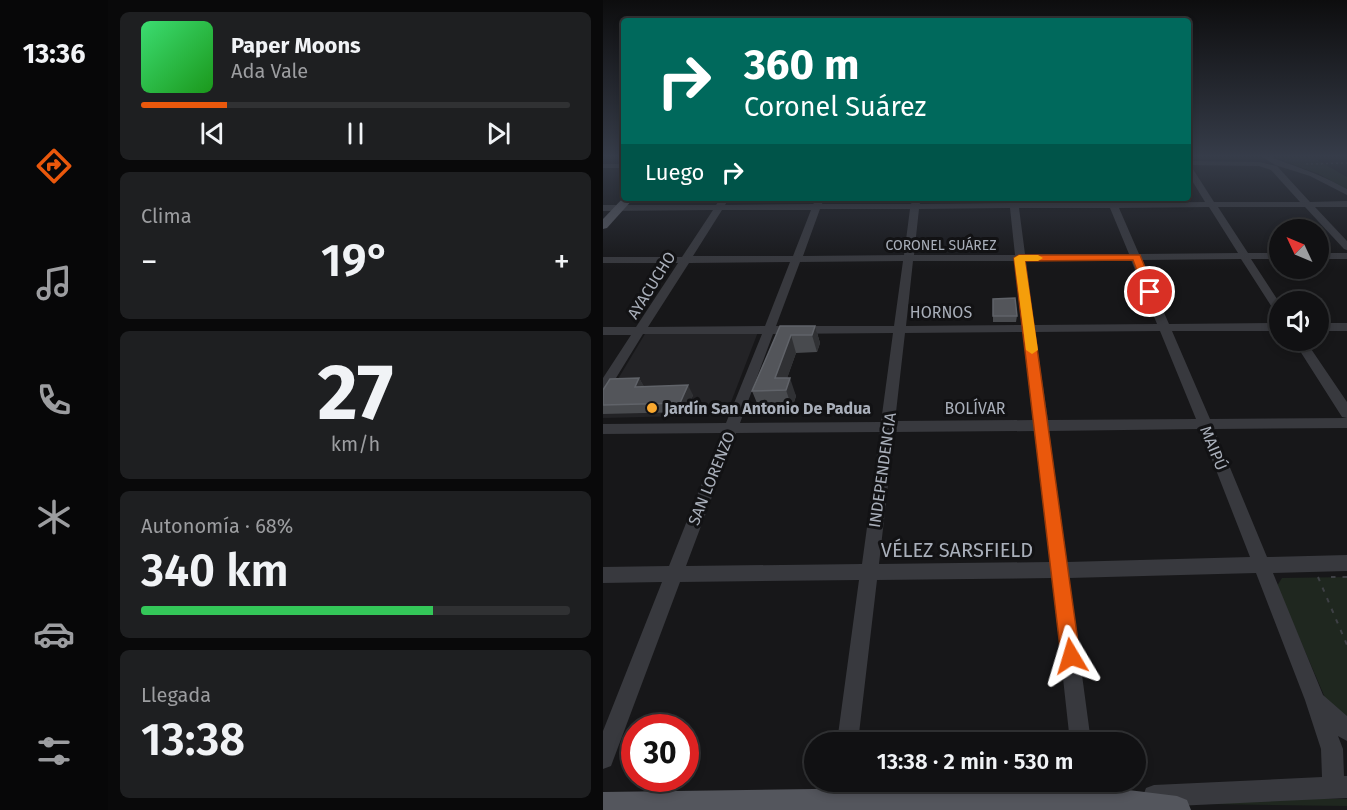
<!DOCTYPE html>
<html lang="es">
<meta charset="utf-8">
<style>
body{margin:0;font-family:"Fira Sans",sans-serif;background:#1e1f21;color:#f1f3f6;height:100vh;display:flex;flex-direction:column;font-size:22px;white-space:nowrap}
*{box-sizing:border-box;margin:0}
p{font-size:20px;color:#9c9da0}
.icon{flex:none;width:33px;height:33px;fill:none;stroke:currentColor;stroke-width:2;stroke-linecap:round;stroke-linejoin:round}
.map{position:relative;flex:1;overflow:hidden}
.panel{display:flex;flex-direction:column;gap:12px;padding:12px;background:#09090a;width:495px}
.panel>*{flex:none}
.top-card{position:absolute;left:18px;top:18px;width:570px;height:183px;border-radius:6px;box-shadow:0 3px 9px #0003,0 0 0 2px #303133;background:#00695c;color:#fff;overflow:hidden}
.needle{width:39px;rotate:314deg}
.tools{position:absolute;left:666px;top:219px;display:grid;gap:12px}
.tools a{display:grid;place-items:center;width:60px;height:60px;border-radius:50%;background:#111113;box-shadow:0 3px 9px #0003,0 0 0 2px #303133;font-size:30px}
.speed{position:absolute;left:18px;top:714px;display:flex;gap:12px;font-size:30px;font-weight:700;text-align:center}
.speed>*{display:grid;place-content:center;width:78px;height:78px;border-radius:50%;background:#111113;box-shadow:0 3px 9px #0003,0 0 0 2px #303133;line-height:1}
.speed .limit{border:9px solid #d22;background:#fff;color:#111}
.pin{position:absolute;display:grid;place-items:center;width:51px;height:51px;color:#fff;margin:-26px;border:3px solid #fff;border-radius:50%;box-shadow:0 2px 6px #0007}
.me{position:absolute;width:66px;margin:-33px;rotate:353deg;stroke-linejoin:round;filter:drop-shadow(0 0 4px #0008)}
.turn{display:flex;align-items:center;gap:21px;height:126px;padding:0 24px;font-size:27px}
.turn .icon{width:78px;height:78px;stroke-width:2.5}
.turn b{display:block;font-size:42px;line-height:51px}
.then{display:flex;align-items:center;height:57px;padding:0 24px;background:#0003;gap:12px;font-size:22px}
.big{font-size:45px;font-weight:600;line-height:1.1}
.panel .card{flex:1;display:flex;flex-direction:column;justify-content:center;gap:9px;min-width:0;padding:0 21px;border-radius:9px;background:#1e1f21}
.panel .dial{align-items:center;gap:0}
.dial b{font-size:78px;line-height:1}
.song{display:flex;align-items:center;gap:18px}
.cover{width:72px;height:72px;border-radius:9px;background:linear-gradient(135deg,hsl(140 70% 55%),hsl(120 70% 35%))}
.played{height:6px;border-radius:3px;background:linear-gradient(90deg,#ea580c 20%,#303133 20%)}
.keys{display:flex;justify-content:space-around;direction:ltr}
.heat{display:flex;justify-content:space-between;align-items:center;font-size:33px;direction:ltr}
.charge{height:9px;border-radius:4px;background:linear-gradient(90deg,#34c759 68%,#303133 0)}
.trip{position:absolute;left:201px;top:732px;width:342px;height:60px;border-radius:30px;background:#111113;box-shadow:0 3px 9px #0003,0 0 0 2px #303133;font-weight:600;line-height:60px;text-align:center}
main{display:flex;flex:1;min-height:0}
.menu{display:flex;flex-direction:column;width:108px;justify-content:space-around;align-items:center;background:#070708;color:#9c9da0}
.menu .icon{width:42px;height:42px}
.menu .selected{color:#ea580c}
.menu b{font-size:27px;color:#f1f3f6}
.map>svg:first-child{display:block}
</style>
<main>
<nav class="menu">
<b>13:36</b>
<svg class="icon selected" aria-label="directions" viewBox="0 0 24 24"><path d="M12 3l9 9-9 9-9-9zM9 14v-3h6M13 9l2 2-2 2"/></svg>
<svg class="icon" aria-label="music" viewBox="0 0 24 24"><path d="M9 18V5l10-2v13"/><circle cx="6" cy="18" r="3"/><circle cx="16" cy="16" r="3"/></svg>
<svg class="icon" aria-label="phone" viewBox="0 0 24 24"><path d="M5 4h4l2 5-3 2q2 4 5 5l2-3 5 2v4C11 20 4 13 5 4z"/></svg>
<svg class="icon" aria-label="climate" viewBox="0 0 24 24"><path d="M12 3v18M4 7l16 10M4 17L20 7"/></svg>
<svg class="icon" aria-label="car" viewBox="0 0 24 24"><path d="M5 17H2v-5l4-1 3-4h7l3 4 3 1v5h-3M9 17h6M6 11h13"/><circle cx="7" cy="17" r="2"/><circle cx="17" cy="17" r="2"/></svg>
<svg class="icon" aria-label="filters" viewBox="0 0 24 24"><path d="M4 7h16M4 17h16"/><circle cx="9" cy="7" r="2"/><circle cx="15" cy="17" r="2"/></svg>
</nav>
<section class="panel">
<div class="card">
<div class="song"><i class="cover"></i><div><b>Paper Moons</b><p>Ada Vale</p></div></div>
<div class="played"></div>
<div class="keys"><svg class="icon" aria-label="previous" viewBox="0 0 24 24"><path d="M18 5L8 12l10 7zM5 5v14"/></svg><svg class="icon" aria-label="pause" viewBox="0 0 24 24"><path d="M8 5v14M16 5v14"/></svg><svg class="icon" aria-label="next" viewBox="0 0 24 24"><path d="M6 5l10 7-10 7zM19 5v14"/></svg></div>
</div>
<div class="card"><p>Clima</p>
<div class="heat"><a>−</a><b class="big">19°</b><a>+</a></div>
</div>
<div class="card dial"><b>27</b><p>km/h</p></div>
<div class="card"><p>Autonomía · 68%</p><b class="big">340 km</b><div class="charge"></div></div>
<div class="card"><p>Llegada</p><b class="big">13:38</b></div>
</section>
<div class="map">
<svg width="744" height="810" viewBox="0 0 744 810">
<rect width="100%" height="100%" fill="#171719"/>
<!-- built -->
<path fill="#232326" d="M155 332 123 415 0 418V404L42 334Z"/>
<!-- green -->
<g fill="#1f271f">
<path d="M667 156H707L744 177V189L716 174Z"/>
<path d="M419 198H502L504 203 420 204Z"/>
<path d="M744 577V724L723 700 674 586 679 578Z"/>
<path d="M611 797 744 799V806L604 804Z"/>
</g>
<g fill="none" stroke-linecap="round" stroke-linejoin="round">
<!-- path-far1 -->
<path stroke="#3e4045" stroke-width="1.5" stroke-dasharray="2 3" stroke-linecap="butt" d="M703 164 744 163"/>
<!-- path -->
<g stroke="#3e4045" stroke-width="2" stroke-dasharray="4.5 7" stroke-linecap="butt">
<path d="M715 577 744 645"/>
<path d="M728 577H744"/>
</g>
<!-- minor -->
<g fill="#38393e" fill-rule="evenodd">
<path d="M658 156C667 155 672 159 681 162 704 170 722 177 744 189V195L707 176 672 165Z"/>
<path d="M585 161 656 162 674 166 707 202 744 201V207H712L744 241V250L741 249 702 207H615L645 253H676V259H648L676 302V313L672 312 638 259 538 260 566 324 676 323V331H569L607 419 744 418 739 417 690 340H702L744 402V428L611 429 664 557 744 555V571L670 573 720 695 744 716V741L735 736 740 749 741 776H744V798L551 807 543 804 540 796 543 788 551 785 719 777 718 749 702 700 653 573 466 578 488 742H467L449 578 274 580 255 742H234L256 580 77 582 8 766 0 769V731L59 582 0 583V567L66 566 119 433 0 434V424L123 423 159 334H40L5 391 0 393V378L28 335H0V327H33L75 263H0V257H79L110 210 0 211V205H113L118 198H126L122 205 210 204 216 198 220 201 219 204H308L311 198H316L317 204 406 203 408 198H413L415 203H505L506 198H511L513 203 602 202 585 174V166H588L611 202H697L668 170 656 166 585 165ZM606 207 635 253 536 254 516 208ZM407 208 412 255H311L316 209ZM416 208H507L526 254H422ZM217 209H307L301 255 200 256ZM119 210H208L190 256H90ZM528 260 554 324 431 325 423 261ZM300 261 291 326H173L197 262ZM310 261H413L420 325 303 326ZM187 262 162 326 45 327 86 263ZM557 331 593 419 445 420 432 332ZM421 332 431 420 292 421 302 333ZM290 333 278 422 137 423 170 334ZM597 429 647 557 464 562 446 431ZM432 431 447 562 276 564 291 432ZM277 432 259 564 83 566 133 433Z"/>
<rect x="0" y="164" width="21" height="4"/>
<rect x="716" y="253" width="28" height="6"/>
<rect x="716" y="323" width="28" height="8"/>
<path d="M229 782H251L247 810H225Z"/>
<path d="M472 782H494L497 810H475Z"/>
</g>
<!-- major -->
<g fill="#54565d" fill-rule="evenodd">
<path d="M21 197 31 198 4 228 0 229V219Z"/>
<path d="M485 785 574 796 584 800 588 810H0V792Z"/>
</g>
</g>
<!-- wall -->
<g fill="#484a4e">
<path d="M390 299 414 316 413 322H390Z"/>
<path d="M177 326H212L217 343 214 352 193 353 184 378 193 396 189 408H156L149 391Z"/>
<path d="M36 378 41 387 90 395 83 412 0 414V405Z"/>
</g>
<!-- shaded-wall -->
<g fill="#303134">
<path d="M212 326 217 343 214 352 209 335Z"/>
<path d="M188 335 193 353 180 390 172 378Z"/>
<path d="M36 378 42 388 32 387Z"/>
<path d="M187 378 193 396 189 408 183 390Z"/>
<path d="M85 385 90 395 83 412 77 403Z"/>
</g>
<!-- building -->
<g fill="#53555a" stroke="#606369" stroke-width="1.5">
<path d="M412 298 414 316H390V299Z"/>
<path d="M177 326H212L209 335H188L172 378H187L183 390 149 391Z"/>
<path d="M36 378 32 387 85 385 77 403 0 405V390L7 379Z"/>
</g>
<!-- sky -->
<linearGradient id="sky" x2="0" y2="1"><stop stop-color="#0d0d0e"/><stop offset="0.58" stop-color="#363c49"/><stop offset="1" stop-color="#363c49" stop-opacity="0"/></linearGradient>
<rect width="744" height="269" fill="url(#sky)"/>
<!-- route -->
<path fill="#ea580c" stroke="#983908" stroke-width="1.5" d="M416 255H537L552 292 543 295 530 260 422 261 477 656 475 663 468 666 461 663 458 656 411 258Z"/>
<!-- slow -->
<path fill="#f59e0b" d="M416 255H435L440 258 435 261H422L435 350 429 354 423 350 411 258Z"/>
<!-- markers -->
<circle fill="#f9a82f" stroke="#121214" stroke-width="2" cx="49" cy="408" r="6"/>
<g text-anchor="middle" stroke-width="6" stroke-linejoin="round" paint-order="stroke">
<!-- far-street labels -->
<g font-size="14" fill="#a9afba" stroke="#121214">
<text x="338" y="250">CORONEL SUÁREZ</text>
</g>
<!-- street labels -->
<g font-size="16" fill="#a9afba" stroke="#121214">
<text transform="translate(48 285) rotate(-58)" y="6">AYACUCHO</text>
<text x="338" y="318">HORNOS</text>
<text x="372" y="414">BOLÍVAR</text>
<text transform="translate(611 448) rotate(68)" y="6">MAIPÚ</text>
<text transform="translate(279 470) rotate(-82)" y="6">INDEPENDENCIA</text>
<text transform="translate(108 478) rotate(-68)" y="6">SAN LORENZO</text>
</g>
<!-- poi labels -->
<g font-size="16" font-weight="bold" fill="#a9afba" stroke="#121214" text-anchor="start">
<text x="61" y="414">Jardín San Antonio De Padua</text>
</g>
<!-- near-street labels -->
<g font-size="20" fill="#a9afba" stroke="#121214">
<text x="354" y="557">VÉLEZ SARSFIELD</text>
</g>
</g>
</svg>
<div class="tools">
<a><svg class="needle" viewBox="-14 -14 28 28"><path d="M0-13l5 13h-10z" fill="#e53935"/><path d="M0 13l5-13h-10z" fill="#9c9da0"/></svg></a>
<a><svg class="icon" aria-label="sound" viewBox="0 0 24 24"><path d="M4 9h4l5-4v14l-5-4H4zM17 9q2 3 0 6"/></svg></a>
</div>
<div class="speed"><div class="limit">30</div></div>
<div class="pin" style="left:547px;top:292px;background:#d93025"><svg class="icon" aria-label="arrive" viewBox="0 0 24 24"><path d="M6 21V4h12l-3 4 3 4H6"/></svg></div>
<svg class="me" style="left:468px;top:656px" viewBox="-20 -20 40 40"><path d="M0-17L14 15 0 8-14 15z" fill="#ea580c" stroke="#fff" stroke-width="4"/></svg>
<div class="trip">13:38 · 2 min · 530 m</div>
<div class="top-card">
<div class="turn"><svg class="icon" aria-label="right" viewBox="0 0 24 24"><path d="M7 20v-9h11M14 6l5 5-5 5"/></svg><div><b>360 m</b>Coronel Suárez</div></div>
<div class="then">Luego<svg class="icon" aria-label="right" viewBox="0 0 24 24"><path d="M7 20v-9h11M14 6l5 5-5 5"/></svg></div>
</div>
</div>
</main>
